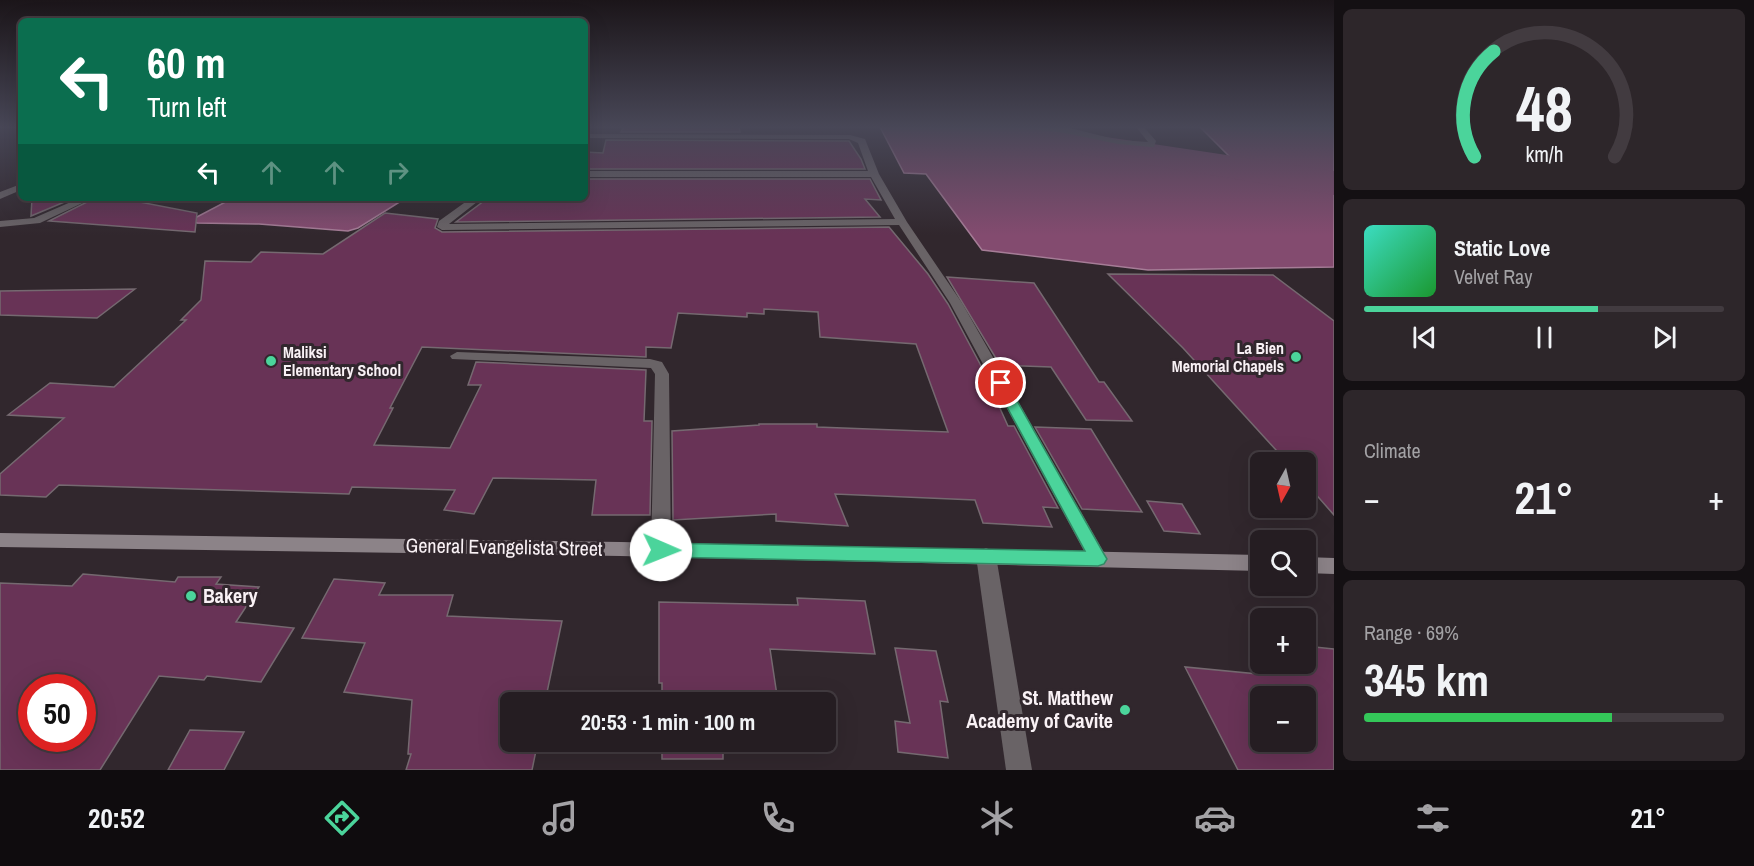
<!DOCTYPE html>
<meta charset="utf-8">
<style>
body{margin:0;font-family:"Archivo Narrow",sans-serif;background:#2d262a;color:#f1f3f6;height:100vh;display:flex;flex-direction:column;font-size:22px;white-space:nowrap}
*{box-sizing:border-box;margin:0}
p{font-size:20px;color:#a3a2a5}
.icon{flex:none;width:33px;height:33px;fill:none;stroke:currentColor;stroke-width:2;stroke-linecap:round;stroke-linejoin:round}
.map{position:relative;flex:1;overflow:hidden}
.details{display:flex;flex-direction:column;gap:9px;padding:9px;background:#141013;width:420px}
.details>*{flex:none}
.hud{position:absolute;left:18px;top:18px;width:570px;height:183px;border-radius:9px;box-shadow:0 6px 24px #0002,0 0 0 2px #423b40;background:#0b6e4f;color:#fff;overflow:hidden}
.needle{width:39px;rotate:188deg}
.tools{position:absolute;left:1250px;top:452px;display:grid;gap:12px}
.tools a{display:grid;place-items:center;width:66px;height:66px;border-radius:9px;background:#251d22;box-shadow:0 6px 24px #0002,0 0 0 2px #423b40;font-size:30px}
.speed{position:absolute;left:18px;top:674px;display:flex;gap:12px;font-size:30px;font-weight:700;text-align:center}
.speed>*{display:grid;place-content:center;width:78px;height:78px;border-radius:50%;background:#251d22;box-shadow:0 6px 24px #0002,0 0 0 2px #423b40;line-height:1}
.speed .limit{border:9px solid #d22;background:#fff;color:#111}
.pin{position:absolute;display:grid;place-items:center;width:51px;height:51px;color:#fff;margin:-26px;border:3px solid #fff;border-radius:50%;box-shadow:0 2px 6px #0007}
.me{position:absolute;width:66px;margin:-33px;rotate:91deg;stroke-linejoin:round;filter:drop-shadow(0 0 4px #0008)}
.turn{display:flex;align-items:center;gap:21px;height:126px;padding:0 30px;font-size:27px}
.turn .icon{width:78px;height:78px;stroke-width:2.5}
.turn b{display:block;font-size:42px;line-height:51px}
.lanes{display:flex;align-items:center;height:57px;padding:0 30px;background:#0003;justify-content:center;gap:30px;direction:ltr}
.lanes .off{opacity:.35}
.big{font-size:45px;font-weight:800;line-height:1.1}
.details .card{flex:1;display:flex;flex-direction:column;justify-content:center;gap:9px;min-width:0;padding:0 21px;border-radius:9px;background:#2d262a}
.details .dial{align-items:center;gap:0}
.dial svg{height:156px;overflow:visible;fill:none;stroke:#423b40;stroke-width:7;stroke-linecap:round;text-anchor:middle}
.dial text{fill:#f1f3f6;stroke:none}
.song{display:flex;align-items:center;gap:18px}
.cover{width:72px;height:72px;border-radius:9px;background:linear-gradient(135deg,hsl(170 70% 55%),hsl(130 70% 35%))}
.played{height:6px;border-radius:3px;background:linear-gradient(90deg,#4bd49b 65%,#423b40 65%)}
.keys{display:flex;justify-content:space-around;direction:ltr}
.heat{display:flex;justify-content:space-between;align-items:center;font-size:33px;direction:ltr}
.charge{height:9px;border-radius:4px;background:linear-gradient(90deg,#34c759 69%,#423b40 0)}
.trip{position:absolute;left:500px;top:692px;width:336px;height:60px;border-radius:9px;background:#251d22;box-shadow:0 6px 24px #0002,0 0 0 2px #423b40;font-weight:800;line-height:60px;text-align:center}
.tab-bar{display:flex;height:96px;justify-content:space-around;align-items:center;background:#0f0c0e;color:#a3a2a5}
.tab-bar .icon{width:42px;height:42px}
.tab-bar .selected{color:#4bd49b}
.tab-bar b{font-size:27px;color:#f1f3f6}
main{display:flex;flex:1;min-height:0}
.map>svg:first-child{display:block}
</style>
<main>
<div class="map">
<svg width="1334" height="770" viewBox="0 0 1334 770">
<rect width="100%" height="100%" fill="#31272d"/>
<!-- water -->
<g fill="#834b6f" stroke="#a67d97" stroke-width="1.5">
<path d="M880 127H928L1067 141 1212 169 1334 187V267L1148 270 982 250 926 174 904 173Z"/>
<path d="M1200 127H1334V177L1248 164 1232 159Z"/>
<path d="M233 198H406L358 228 348 231 259 224 197 223 191 220Z"/>
</g>
<g fill="none" stroke-linecap="round" stroke-linejoin="round">
<!-- river -->
<path fill="#834b6f" fill-rule="evenodd" d="M932 127H1039L1334 171V195L1069 152 949 137 937 134Z"/>
</g>
<!-- building -->
<g fill="#683356" stroke="#756970" stroke-width="1.5" fill-rule="evenodd">
<path d="M624 127H739L740 132H621Z"/>
<path d="M606 140 849 141 861 159 865 169H585V152L603 153Z"/>
<path d="M585 179H870L881 200 865 199 880 217 456 222 488 198H585Z"/>
<path d="M32 198H74L31 216Z"/>
<path d="M95 198H119L197 213 195 232 49 221Z"/>
<path d="M385 213 438 219 435 228 442 232 889 227 928 274 948 304 980 364 1008 426H1014L1058 508 1043 507 1052 527 983 523 975 500 835 494 848 526 776 521V514L673 520 672 431 759 425V424H817V427L948 432 916 344 820 337 818 312 764 309V314L747 313V317L678 313 671 348 646 347V357L422 347 390 408H393L374 445 450 448 481 385H468L476 362 646 370 644 421H652L650 515H592L596 480 493 478 474 514 444 510 455 490 352 487 349 494 59 485 46 497 0 495V474L64 418 8 415 50 383 114 387 186 320H181L201 300 205 261 251 262 261 252 323 254Z"/>
<path d="M1108 274 1273 275 1334 321V515L1305 482V462H1287L1183 348Z"/>
<path d="M947 277 1034 283 1099 382H1104L1132 421 1086 420 1051 367 1000 365Z"/>
<path d="M135 289 97 318 0 315V291Z"/>
<path d="M1035 427 1091 429 1142 512 1082 509Z"/>
<path d="M1147 501 1182 504 1200 534 1164 531Z"/>
<path d="M83 574 175 582 178 577H221L216 584 259 587 236 622 294 628 261 682 207 676 204 680 159 676 100 770H0V583L72 586ZM32 687H82V738H32Z"/>
<path d="M334 579 385 583 379 595H453L447 616 562 621 545 702H510V741H538L532 770H406L411 754H408L412 700 344 692 365 643 302 638Z"/>
<path d="M797 598 865 601 875 654 770 649 778 702H662V683H659V602L798 605Z"/>
<path d="M1305 646 1334 649V770H1238L1185 667 1269 675 1261 663H1305ZM1260 696H1305V741H1260Z"/>
<path d="M895 648 936 651 948 702 940 701 948 758 898 752 895 721 910 723Z"/>
<path d="M190 730 244 732 224 770H168Z"/>
<path d="M662 741H785L786 752 723 753V759H662Z"/>
</g>
<g fill="none" stroke-linecap="round" stroke-linejoin="round">
<!-- minor -->
<g fill="#696366" fill-rule="evenodd">
<path d="M1017 127H1066L1118 140 1148 142 1136 127H1144L1156 141 1154 147H1151L1118 144 1065 133Z"/>
<path d="M585 134 850 135 865 139 879 174 907 222 962 303 1105 554 1108 559 1105 564 1098 567 1091 564 950 303 899 225 442 230 437 227 439 221 471 198H482L449 224 895 219 871 177H585V171H868L858 143 849 139 585 138Z"/>
<path d="M80 198H93L40 223 0 227V221L34 218Z"/>
<path d="M457 352 650 359 662 362 669 374 671 550 668 555 661 558 654 555 651 550 655 374 651 368 452 359 450 356Z"/>
<path d="M986 548 993 551 996 556 1032 770H1006L976 556 979 551Z"/>
</g>
<!-- tertiary -->
<path fill="#696366" fill-rule="evenodd" d="M21 184V190L0 199V192Z"/>
<!-- secondary -->
<g fill="#8c8388" fill-rule="evenodd">
<path d="M0 533 620 542 1260 555V571L620 556 0 547Z"/>
<path d="M1305 557 1334 558V574L1305 573Z"/>
</g>
</g>
<!-- sky -->
<linearGradient id="sky" x2="0" y2="1"><stop stop-color="#1b1519"/><stop offset="0.54" stop-color="#484757"/><stop offset="1" stop-color="#484757" stop-opacity="0"/></linearGradient>
<rect width="1334" height="235" fill="url(#sky)"/>
<!-- route -->
<path fill="#4bd49b" stroke="#318a65" stroke-width="1.5" d="M1001 379 1007 383 1104 554 1107 559 1104 564 1098 566 661 557 655 555 652 550 655 545 661 543 1085 551 994 383Z"/>
<!-- markers -->
<g fill="#4bd49b" stroke="#31272d" stroke-width="2">
<circle cx="1296" cy="357" r="6"/>
<circle cx="271" cy="361" r="6"/>
<circle cx="191" cy="596" r="6"/>
<circle cx="1125" cy="710" r="6"/>
</g>
<g text-anchor="middle" stroke-width="6" stroke-linejoin="round" paint-order="stroke">
<!-- poi labels -->
<g font-size="16" font-weight="bold" fill="#f9f1f5" stroke="#31272d" text-anchor="end">
<text x="1284" y="354">La Bien<tspan x="1284" dy="18">Memorial Chapels</tspan></text>
<text x="283" y="358" text-anchor="start">Maliksi<tspan x="283" dy="18">Elementary School</tspan></text>
</g>
<!-- near-street labels -->
<g font-size="20" fill="#f9f1f5" stroke="#31272d">
<text transform="translate(504 547) rotate(1)" y="7">General Evangelista Street</text>
</g>
<!-- near-poi labels -->
<g font-size="20" font-weight="bold" fill="#f9f1f5" stroke="#31272d" text-anchor="start">
<text x="203" y="603">Bakery</text>
<text x="1113" y="705" text-anchor="end">St. Matthew<tspan x="1113" dy="23">Academy of Cavite</tspan></text>
</g>
</g>
</svg>
<div class="tools">
<a><svg class="needle" viewBox="-14 -14 28 28"><path d="M0-13l5 13h-10z" fill="#e53935"/><path d="M0 13l5-13h-10z" fill="#a3a2a5"/></svg></a>
<a><svg class="icon" aria-label="search" viewBox="0 0 24 24"><circle cx="10" cy="10" r="6"/><path d="M15 15l6 6"/></svg></a>
<a>+</a>
<a>−</a>
</div>
<div class="speed"><div class="limit">50</div></div>
<div class="pin" style="left:1001px;top:383px;background:#d93025"><svg class="icon" aria-label="arrive" viewBox="0 0 24 24"><path d="M6 21V4h12l-3 4 3 4H6"/></svg></div>
<svg class="me" style="left:661px;top:550px" viewBox="-20 -20 40 40"><circle r="19" fill="#fff"/><path d="M0-13L10 11 0 6-10 11z" fill="#4bd49b"/></svg>
<div class="trip">20:53 · 1 min · 100 m</div>
<div class="hud">
<div class="turn"><svg class="icon" aria-label="left" viewBox="0 0 24 24"><path d="M17 20v-9H6M10 6l-5 5 5 5"/></svg><div><b>60 m</b>Turn left</div></div>
<div class="lanes"><svg class="icon" aria-label="left" viewBox="0 0 24 24"><path d="M17 20v-9H6M10 6l-5 5 5 5"/></svg><svg class="icon off" aria-label="ahead" viewBox="0 0 24 24"><path d="M12 20V5M6 11l6-6 6 6"/></svg><svg class="icon off" aria-label="ahead" viewBox="0 0 24 24"><path d="M12 20V5M6 11l6-6 6 6"/></svg><svg class="icon off" aria-label="right" viewBox="0 0 24 24"><path d="M7 20v-9h11M14 6l5 5-5 5"/></svg></div>
</div>
</div>
<section class="details">
<div class="card dial"><svg viewBox="0 0 100 80">
<path d="M14 69A42 42 0 1 1 86 69"/>
<path d="M14 69A42 42 0 0 1 24 15" stroke="#4bd49b"/>
<text x="50" y="56" font-size="32" font-weight="700">48</text>
<text x="50" y="72" font-size="11">km/h</text>
</svg></div>
<div class="card">
<div class="song"><i class="cover"></i><div><b>Static Love</b><p>Velvet Ray</p></div></div>
<div class="played"></div>
<div class="keys"><svg class="icon" aria-label="previous" viewBox="0 0 24 24"><path d="M18 5L8 12l10 7zM5 5v14"/></svg><svg class="icon" aria-label="pause" viewBox="0 0 24 24"><path d="M8 5v14M16 5v14"/></svg><svg class="icon" aria-label="next" viewBox="0 0 24 24"><path d="M6 5l10 7-10 7zM19 5v14"/></svg></div>
</div>
<div class="card"><p>Climate</p>
<div class="heat"><a>−</a><b class="big">21°</b><a>+</a></div>
</div>
<div class="card"><p>Range · 69%</p><b class="big">345 km</b><div class="charge"></div></div>
</section>
</main>
<nav class="tab-bar">
<b>20:52</b>
<svg class="icon selected" aria-label="directions" viewBox="0 0 24 24"><path d="M12 3l9 9-9 9-9-9zM9 14v-3h6M13 9l2 2-2 2"/></svg>
<svg class="icon" aria-label="music" viewBox="0 0 24 24"><path d="M9 18V5l10-2v13"/><circle cx="6" cy="18" r="3"/><circle cx="16" cy="16" r="3"/></svg>
<svg class="icon" aria-label="phone" viewBox="0 0 24 24"><path d="M5 4h4l2 5-3 2q2 4 5 5l2-3 5 2v4C11 20 4 13 5 4z"/></svg>
<svg class="icon" aria-label="climate" viewBox="0 0 24 24"><path d="M12 3v18M4 7l16 10M4 17L20 7"/></svg>
<svg class="icon" aria-label="car" viewBox="0 0 24 24"><path d="M5 17H2v-5l4-1 3-4h7l3 4 3 1v5h-3M9 17h6M6 11h13"/><circle cx="7" cy="17" r="2"/><circle cx="17" cy="17" r="2"/></svg>
<svg class="icon" aria-label="filters" viewBox="0 0 24 24"><path d="M4 7h16M4 17h16"/><circle cx="9" cy="7" r="2"/><circle cx="15" cy="17" r="2"/></svg>
<b>21°</b>
</nav>
